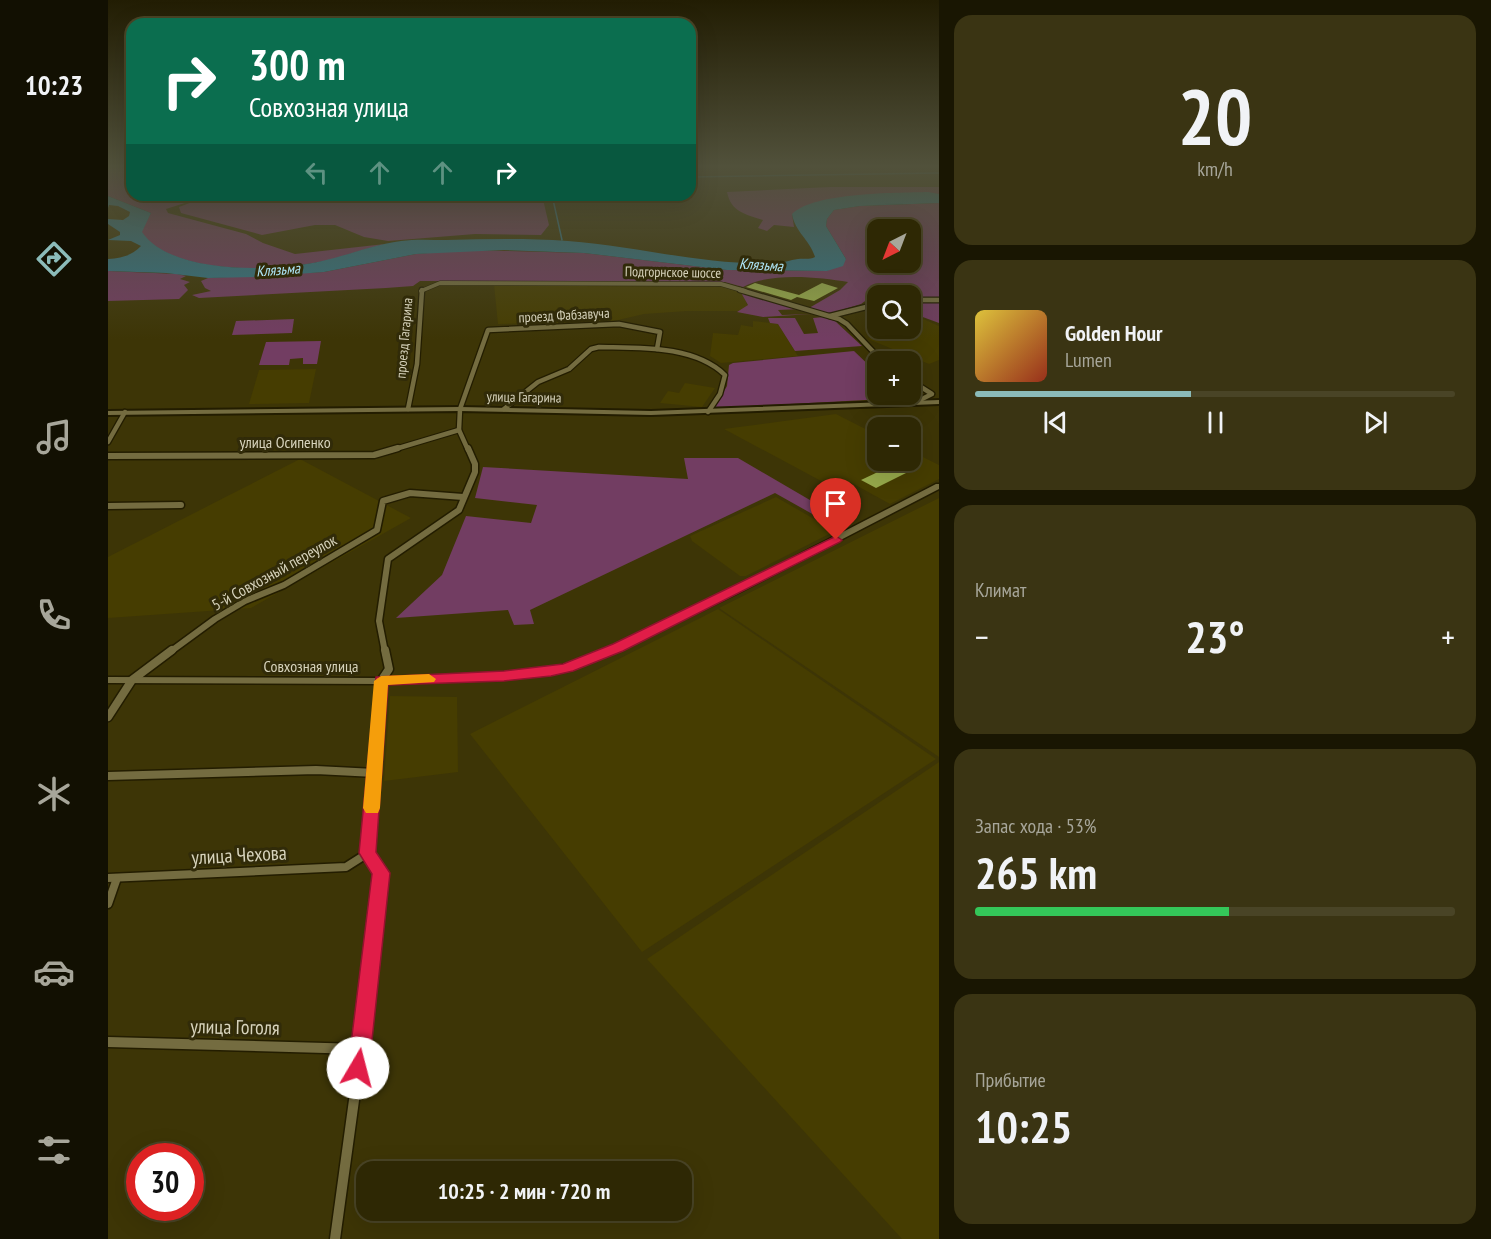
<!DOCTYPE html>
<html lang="ru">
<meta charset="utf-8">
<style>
body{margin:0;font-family:"PT Sans Narrow",sans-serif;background:#3a3413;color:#f1f3f6;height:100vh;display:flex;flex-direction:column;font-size:22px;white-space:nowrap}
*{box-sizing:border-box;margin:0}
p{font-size:20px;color:#a7a69a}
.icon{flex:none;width:33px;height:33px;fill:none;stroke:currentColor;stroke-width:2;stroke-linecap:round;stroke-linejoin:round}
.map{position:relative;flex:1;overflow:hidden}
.drawer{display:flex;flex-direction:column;gap:15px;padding:15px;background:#191602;width:552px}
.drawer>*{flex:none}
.hud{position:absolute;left:18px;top:18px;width:570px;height:183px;border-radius:18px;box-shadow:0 6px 24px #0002,0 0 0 2px #494426;background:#0b6e4f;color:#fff;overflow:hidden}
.needle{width:39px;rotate:222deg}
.controls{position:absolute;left:759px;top:219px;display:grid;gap:12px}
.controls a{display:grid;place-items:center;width:54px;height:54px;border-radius:12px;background:#2e2804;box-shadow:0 6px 24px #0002,0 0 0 2px #494426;font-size:30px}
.speed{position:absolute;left:18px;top:1143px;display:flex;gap:12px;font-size:30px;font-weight:700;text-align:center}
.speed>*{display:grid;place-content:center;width:78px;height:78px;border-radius:50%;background:#2e2804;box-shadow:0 6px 24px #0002,0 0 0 2px #494426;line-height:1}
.speed .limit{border:9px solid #d22;background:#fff;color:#111}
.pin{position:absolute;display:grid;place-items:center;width:51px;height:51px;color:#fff;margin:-62px -26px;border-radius:50% 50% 50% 0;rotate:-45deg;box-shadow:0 0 6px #0007}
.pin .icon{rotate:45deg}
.me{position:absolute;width:66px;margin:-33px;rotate:8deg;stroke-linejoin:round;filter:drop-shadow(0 0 4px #0008)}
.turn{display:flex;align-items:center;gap:21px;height:126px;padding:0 24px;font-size:27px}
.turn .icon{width:78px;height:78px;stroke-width:2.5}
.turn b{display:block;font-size:42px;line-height:51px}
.lanes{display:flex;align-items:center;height:57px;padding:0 24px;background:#0003;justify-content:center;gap:30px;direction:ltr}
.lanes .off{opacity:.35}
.big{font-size:45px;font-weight:800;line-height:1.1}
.drawer .widget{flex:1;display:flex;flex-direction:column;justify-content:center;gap:9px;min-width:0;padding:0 21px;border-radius:18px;background:#3a3413}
.drawer .dial{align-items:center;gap:0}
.dial b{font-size:78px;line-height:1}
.song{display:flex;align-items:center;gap:18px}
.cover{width:72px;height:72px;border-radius:9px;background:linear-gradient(135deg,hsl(50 70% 55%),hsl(10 70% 35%))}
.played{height:6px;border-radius:3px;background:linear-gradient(90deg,#8bbbb9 45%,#494426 45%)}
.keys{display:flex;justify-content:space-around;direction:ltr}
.heat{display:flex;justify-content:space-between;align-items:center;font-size:33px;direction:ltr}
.charge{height:9px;border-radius:4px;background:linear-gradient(90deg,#34c759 53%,#494426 0)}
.trip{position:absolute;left:248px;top:1161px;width:336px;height:60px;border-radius:18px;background:#2e2804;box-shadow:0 6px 24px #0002,0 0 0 2px #494426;font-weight:800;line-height:60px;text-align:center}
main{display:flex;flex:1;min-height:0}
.tab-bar{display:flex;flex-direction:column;width:108px;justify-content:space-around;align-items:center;background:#121002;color:#a7a69a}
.tab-bar .icon{width:42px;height:42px}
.tab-bar .on{color:#8bbbb9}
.tab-bar b{font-size:27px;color:#f1f3f6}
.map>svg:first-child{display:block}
</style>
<main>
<nav class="tab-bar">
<b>10:23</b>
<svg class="icon on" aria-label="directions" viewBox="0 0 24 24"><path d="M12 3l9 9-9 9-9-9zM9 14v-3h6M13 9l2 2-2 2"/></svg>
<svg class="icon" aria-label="music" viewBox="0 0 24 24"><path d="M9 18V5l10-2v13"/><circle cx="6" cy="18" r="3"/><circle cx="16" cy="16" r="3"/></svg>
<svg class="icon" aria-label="phone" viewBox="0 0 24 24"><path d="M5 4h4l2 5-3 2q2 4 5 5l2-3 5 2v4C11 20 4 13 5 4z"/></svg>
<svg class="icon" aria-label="climate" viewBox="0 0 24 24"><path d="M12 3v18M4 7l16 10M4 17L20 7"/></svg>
<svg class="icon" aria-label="car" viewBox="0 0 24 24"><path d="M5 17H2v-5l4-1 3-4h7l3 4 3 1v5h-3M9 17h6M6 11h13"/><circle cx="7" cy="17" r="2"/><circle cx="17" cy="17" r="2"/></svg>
<svg class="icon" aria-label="filters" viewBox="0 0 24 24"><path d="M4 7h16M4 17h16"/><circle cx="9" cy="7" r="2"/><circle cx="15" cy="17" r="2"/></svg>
</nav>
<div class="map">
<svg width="831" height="1239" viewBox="0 0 831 1239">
<rect width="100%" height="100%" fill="#3d3506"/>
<!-- built -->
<g fill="#463d01">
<path d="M386 285 619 287 638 294V303L644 311H579L536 314 506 321 390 324Z"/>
<path d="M813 318 831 326V360L821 364 760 339 787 329 802 328 803 322Z"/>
<path d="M645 321 670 324 690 356 613 363 602 356 605 333 630 335 633 325 645 327Z"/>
<path d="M208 369 201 403 141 404 151 370Z"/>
<path d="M577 383 607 388 594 407 552 403 560 391 571 393Z"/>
<path d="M728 414 769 435 770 460H802L803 451 831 465V479L782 504 742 482 728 489 616 429Z"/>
<path d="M192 459 303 518 143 608 0 618V557Z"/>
<path d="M668 497 727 531 638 576H632L584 541 582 536Z"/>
<path d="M831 498V757L611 608Z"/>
<path d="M610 609 828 759 534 952 362 734Z"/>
<path d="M282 696 349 697 350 772 276 781Z"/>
<path d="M831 762V1239H794L539 959Z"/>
</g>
<!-- green -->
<g fill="#723d62" fill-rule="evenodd">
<path d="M0 166H24V195H94L89 198 78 200 80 202 58 209 60 213 138 234 155 243 187 254 277 244C255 249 233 258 211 262 164 271 64 276 33 232L43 213 0 196Z"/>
<path d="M722 187H831V194L789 193 684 214 686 227 666 225 659 231 650 228 655 220C637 214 623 212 619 192Z"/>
<path d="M103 195H434L441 225 433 235 367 234 280 241 256 237 227 225H207L154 235 73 213 71 207Z"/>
<path d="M831 203V299H803L802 296 790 295 779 285 753 304 720 314 701 308 732 290 740 282C710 277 662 272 635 287L617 282 312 281 305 286 278 288 91 298 84 295 103 291 97 288 93 281 100 278 216 272 308 254 358 250 476 253 619 270 719 271 738 259 718 226 719 219 726 210 752 206ZM770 230H802V262H770Z"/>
<path d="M0 271 69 274 78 276 72 279 82 282 76 285 80 290 71 299 0 301Z"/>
<path d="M631 289 693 309 670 310 674 315 703 314 655 317 629 312 640 305Z"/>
<path d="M804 302H831V323L812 316Z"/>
<path d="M716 317 727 321 754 346 687 351 670 324 662 323 660 318H687L696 334 710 333 705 318Z"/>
<path d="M186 319 184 333 124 335 128 321Z"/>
<path d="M213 341 209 364H195V358L182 359 181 365H151L158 342Z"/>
<path d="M746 351 769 373 770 394 792 395 795 398 606 408 619 386 621 365 625 363Z"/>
<path d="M576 458H630L743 524 731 529 667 493 422 610 426 624 406 625 400 610 288 618 334 575 358 516 423 523 429 505 367 498 375 467 580 479Z"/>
</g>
<!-- water -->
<path fill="#327588" d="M820 192 831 194V203L752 206 726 210 719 219 718 226 738 259 735 266 719 271 619 270 476 253 396 250 308 254 216 272 149 277 100 278 58 273 0 271V259C14 258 23 256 33 246L23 241 0 240 12 235V232L0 224V219L15 220 21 216 22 212 10 206 1 205 0 208V196L43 213 34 232C63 275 168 272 214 261 240 255 265 245 293 241 307 239 323 240 338 240 379 239 419 238 460 241 529 246 598 266 667 263 675 263 682 260 690 259 696 258 701 260 707 257 702 240 687 232 684 214 706 192 788 193 820 192Z"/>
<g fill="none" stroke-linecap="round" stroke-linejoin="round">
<!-- stream -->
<g stroke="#327588" stroke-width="1.5">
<path d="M582 177 831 173"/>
<path d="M444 195 454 240"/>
</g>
</g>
<!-- building -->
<g fill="#96a94b">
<path d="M647 283 691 295 714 283 730 288 706 301 689 297 683 300 638 287Z"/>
<path d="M791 462 806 469 768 488 753 480Z"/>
</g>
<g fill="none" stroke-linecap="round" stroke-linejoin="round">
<!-- minor-far4 casing -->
<g stroke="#231d00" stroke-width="5">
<path id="minor-far4" d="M313 291 332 283 613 284 637 291"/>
</g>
<!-- minor-far3 casing -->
<g stroke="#231d00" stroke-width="7">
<g id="minor-far3">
<path d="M632 290 731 319 739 324 775 362"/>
<path d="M802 300H831"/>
<path d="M722 316 770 304"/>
<path d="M802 380 824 394 808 402"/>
<path d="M300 409 309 364 314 290"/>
<path d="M396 409 430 382 461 369 483 349 491 347C531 348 586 345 617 375L612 394 600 412"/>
<path d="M0 442 17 412"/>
<path d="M284 450 351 430"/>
<path d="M360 450 351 430 352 409 380 330 511 324 552 332 549 349"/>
</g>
</g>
<!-- minor-far2 casing -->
<g stroke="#231d00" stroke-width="9">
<g id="minor-far2">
<path d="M0 456 266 455 290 448"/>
<path d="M0 506 73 505"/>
<path d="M62 652 107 619 137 601 176 585 269 530 275 501 302 493 355 497"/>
<path d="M277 652 271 621 280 559 351 510 367 472V464L360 448"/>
</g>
</g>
<!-- minor-far1 casing -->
<g stroke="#231d00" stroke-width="11">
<g id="minor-far1">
<path d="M0 717 24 680 64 650"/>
<path d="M0 776 208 770 267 773"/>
<path d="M0 878 238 867 260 853"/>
<path d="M0 904 9 878"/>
<path d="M269 910 273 873 260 853 273 681 281 669 277 650"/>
</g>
</g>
<!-- minor casing -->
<g stroke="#231d00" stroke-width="13">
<g id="minor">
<path d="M0 1042 253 1049"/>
<path d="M227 1239 253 1049 269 909"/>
</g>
</g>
<!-- tertiary casing -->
<g stroke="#231d00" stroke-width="3">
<path id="tertiary" d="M828 484H831V489L634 591 513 650 475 665 443 674 396 679 273 684 0 683V677L273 678 396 673 443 668 469 661 507 646 628 587Z"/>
</g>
<!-- secondary casing -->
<g stroke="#231d00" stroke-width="4">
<path id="secondary" d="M831 400V404L543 415 352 411 0 415V411L352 407 543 411Z"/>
</g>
<!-- minor-far4 -->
<use href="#minor-far4" stroke="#746c40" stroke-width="4"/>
<!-- minor-far3 -->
<use href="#minor-far3" stroke="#746c40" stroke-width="4.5"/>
<!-- minor-far2 -->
<use href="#minor-far2" stroke="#746c40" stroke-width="6"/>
<!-- minor-far1 -->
<use href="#minor-far1" stroke="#746c40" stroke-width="8"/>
<!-- minor -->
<use href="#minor" stroke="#746c40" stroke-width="10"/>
<!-- tertiary -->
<use href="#tertiary" fill="#746c40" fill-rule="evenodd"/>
<!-- secondary -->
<use href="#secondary" fill="#746c40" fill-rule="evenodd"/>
</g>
<!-- sky -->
<linearGradient id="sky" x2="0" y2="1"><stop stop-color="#221d03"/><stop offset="0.49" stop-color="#51513b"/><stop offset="1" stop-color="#51513b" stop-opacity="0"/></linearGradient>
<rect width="831" height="339" fill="url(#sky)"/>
<!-- route -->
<path fill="#e11d48" stroke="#92132f" stroke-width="1.5" d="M728 536 734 540 732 542 515 651 465 671 443 676 396 681 280 685 268 852 282 873 261 1068 258 1075 250 1078 243 1075 240 1068 264 874 251 853 268 677 396 671 455 664 505 644Z"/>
<!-- slow -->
<path fill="#f59e0b" d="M321 674 328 679 326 682 280 685 272 808 270 813H258L255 808 266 681 273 676Z"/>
<g text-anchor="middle" stroke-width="6" stroke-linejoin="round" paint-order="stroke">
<!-- far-street labels -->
<g font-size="14" fill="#d7d3bc" stroke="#312b09">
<text transform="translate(565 272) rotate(1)" y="5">Подгорнское шоссе</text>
<text transform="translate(456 315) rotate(-3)" y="5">проезд Фабзавуча</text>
<text transform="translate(296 338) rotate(-85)" y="5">проезд Гагарина</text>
<text transform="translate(416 397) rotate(1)" y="5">улица Гагарина</text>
</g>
<!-- far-water labels -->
<g font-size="15" font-style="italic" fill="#ade4f5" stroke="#312b09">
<text transform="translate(653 265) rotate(4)" y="5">Клязьма</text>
<text transform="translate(170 270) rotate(-4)" y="5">Клязьма</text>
</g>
<!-- street labels -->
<g font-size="16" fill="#d7d3bc" stroke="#312b09">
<text x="177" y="448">улица Осипенко</text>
<text transform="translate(166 572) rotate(-29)" y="6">5-й Совхозный переулок</text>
<text x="203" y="672">Совхозная улица</text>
</g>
<!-- near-street labels -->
<g font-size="20" fill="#d7d3bc" stroke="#312b09">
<text transform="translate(131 855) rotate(-3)" y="7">улица Чехова</text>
<text transform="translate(127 1027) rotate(1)" y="7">улица Гоголя</text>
</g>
</g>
</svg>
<div class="controls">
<a><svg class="needle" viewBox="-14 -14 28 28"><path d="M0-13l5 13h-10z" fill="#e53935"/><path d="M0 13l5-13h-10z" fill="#a7a69a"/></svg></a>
<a><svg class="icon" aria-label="search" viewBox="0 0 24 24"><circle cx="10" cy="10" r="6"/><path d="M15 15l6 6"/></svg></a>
<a>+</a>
<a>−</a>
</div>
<div class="speed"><div class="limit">30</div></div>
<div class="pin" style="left:728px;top:540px;background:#d93025"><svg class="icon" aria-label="arrive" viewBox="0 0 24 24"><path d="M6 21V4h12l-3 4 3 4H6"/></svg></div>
<svg class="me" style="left:250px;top:1068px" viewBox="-20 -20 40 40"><circle r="19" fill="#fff"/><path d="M0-13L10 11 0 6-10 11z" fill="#e11d48"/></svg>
<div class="trip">10:25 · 2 мин · 720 m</div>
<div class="hud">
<div class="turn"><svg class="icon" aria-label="right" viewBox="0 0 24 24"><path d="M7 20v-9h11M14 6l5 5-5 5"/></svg><div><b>300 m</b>Совхозная улица</div></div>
<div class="lanes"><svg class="icon off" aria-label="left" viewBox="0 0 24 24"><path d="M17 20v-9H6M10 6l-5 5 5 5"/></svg><svg class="icon off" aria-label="ahead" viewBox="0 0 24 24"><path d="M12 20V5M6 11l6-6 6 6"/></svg><svg class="icon off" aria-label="ahead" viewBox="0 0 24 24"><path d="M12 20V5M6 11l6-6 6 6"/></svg><svg class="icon" aria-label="right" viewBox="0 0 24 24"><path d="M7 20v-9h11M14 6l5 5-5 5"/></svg></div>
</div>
</div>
<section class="drawer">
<div class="widget dial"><b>20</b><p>km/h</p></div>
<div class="widget">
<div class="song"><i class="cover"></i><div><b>Golden Hour</b><p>Lumen</p></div></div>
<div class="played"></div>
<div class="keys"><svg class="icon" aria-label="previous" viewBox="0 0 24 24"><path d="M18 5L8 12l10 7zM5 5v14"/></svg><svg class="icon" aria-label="pause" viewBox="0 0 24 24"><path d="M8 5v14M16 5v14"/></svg><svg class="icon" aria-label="next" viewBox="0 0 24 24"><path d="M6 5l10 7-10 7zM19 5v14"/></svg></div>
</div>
<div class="widget"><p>Климат</p>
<div class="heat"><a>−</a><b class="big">23°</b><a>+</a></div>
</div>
<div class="widget"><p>Запас хода · 53%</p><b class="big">265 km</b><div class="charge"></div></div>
<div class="widget"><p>Прибытие</p><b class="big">10:25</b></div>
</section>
</main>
